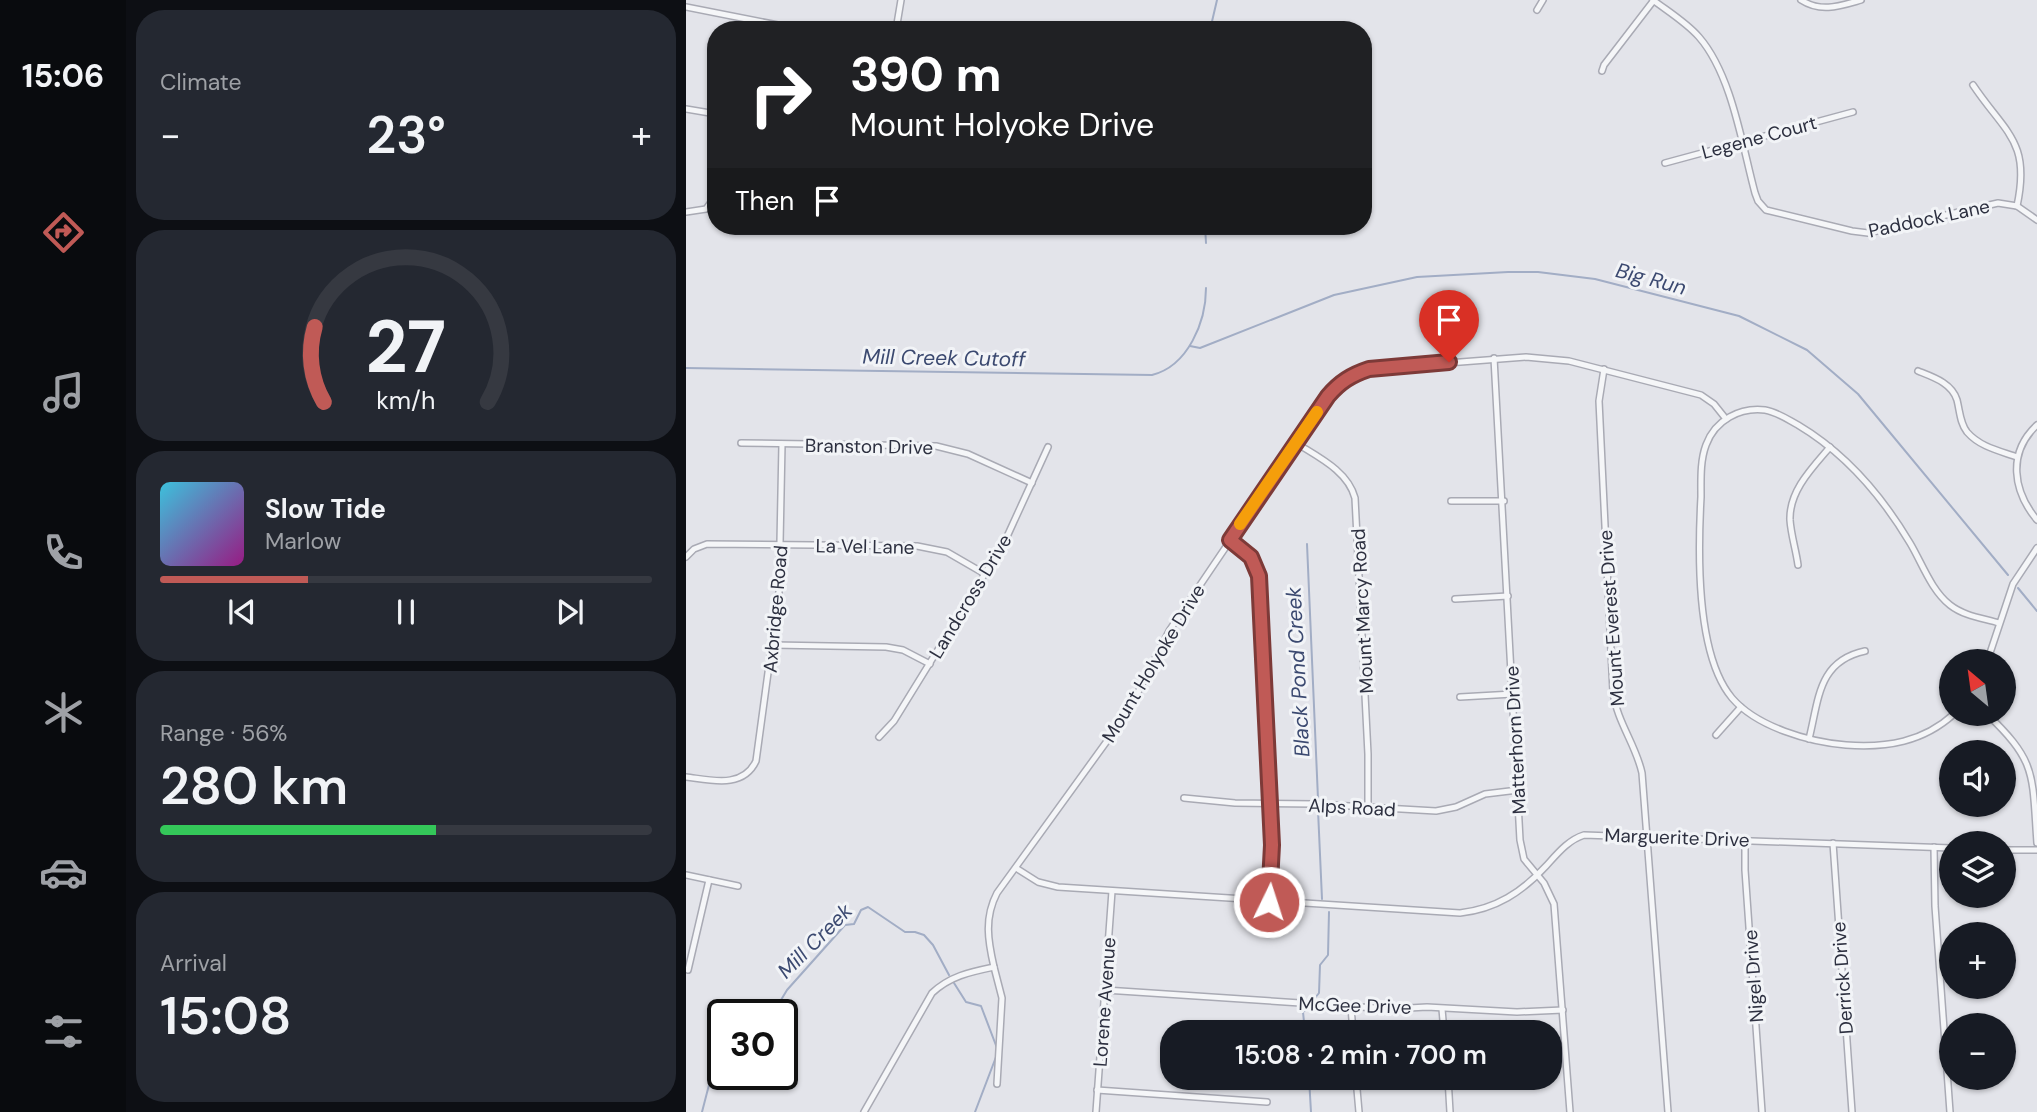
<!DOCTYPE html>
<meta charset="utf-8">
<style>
body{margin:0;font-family:"DM Sans",sans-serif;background:#242831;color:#f1f3f6;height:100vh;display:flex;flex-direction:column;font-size:26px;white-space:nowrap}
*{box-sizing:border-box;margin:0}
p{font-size:23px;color:#9ea1a6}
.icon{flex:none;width:38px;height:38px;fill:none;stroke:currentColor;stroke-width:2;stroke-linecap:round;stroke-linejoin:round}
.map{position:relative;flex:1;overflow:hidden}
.panel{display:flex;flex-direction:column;gap:10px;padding:10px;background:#0d0f14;width:560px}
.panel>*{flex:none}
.banner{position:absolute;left:21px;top:21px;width:665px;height:214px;border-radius:28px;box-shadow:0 2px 5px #0004;background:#202124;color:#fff;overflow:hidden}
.needle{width:46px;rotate:331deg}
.tools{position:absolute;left:1253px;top:649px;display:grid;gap:14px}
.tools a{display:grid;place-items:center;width:77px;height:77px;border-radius:50%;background:#171b24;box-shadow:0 2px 5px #0004;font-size:35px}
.speed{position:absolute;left:21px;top:999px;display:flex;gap:14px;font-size:35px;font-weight:700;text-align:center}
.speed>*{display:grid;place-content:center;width:91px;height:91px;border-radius:50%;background:#171b24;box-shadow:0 2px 5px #0004;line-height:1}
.speed .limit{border:4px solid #111;border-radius:10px;background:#fff;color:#111}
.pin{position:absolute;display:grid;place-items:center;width:60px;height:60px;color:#fff;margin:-72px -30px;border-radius:50% 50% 50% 0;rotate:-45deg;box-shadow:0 0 7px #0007}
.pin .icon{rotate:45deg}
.me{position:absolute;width:77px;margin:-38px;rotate:4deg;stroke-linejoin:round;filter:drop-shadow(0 0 5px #0008)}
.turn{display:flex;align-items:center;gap:24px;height:147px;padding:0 28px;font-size:32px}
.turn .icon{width:91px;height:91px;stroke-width:2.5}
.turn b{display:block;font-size:49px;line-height:60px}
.then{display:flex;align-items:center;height:66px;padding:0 28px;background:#0003;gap:14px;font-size:26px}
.big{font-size:52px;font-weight:600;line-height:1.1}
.panel .tile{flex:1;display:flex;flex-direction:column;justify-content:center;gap:10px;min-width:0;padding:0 24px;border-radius:28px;background:#242831}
.panel .dial{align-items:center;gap:0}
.dial svg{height:182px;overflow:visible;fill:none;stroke:#363941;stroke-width:7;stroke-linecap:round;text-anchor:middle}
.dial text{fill:#f1f3f6;stroke:none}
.song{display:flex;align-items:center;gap:21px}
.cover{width:84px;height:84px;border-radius:10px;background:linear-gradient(135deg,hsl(190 70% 55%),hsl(310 70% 35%))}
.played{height:7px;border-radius:4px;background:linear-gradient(90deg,#c05a56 30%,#363941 30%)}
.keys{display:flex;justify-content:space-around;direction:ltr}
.heat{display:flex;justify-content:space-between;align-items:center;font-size:38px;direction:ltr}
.charge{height:10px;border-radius:5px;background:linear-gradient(90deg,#34c759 56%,#363941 0)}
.trip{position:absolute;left:474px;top:1020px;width:402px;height:70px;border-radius:28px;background:#171b24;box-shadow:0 2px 5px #0004;font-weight:600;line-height:70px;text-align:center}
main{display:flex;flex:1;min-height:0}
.tab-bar{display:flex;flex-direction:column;width:126px;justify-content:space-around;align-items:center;background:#090b0e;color:#9ea1a6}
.tab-bar .icon{width:49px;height:49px}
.tab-bar .current{color:#c05a56}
.tab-bar b{font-size:32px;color:#f1f3f6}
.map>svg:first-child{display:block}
</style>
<main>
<nav class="tab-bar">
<b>15:06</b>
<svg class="icon current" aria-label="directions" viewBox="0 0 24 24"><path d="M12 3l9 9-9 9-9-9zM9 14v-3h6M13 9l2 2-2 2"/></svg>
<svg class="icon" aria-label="music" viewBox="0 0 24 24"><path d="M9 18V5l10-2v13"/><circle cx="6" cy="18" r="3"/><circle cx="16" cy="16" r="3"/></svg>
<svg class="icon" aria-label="phone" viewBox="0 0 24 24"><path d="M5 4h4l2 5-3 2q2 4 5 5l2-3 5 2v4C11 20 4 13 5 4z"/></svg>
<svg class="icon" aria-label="climate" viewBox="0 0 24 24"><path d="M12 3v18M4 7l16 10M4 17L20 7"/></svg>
<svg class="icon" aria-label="car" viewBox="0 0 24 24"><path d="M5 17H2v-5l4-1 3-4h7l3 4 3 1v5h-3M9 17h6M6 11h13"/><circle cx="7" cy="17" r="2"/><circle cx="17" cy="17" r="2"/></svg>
<svg class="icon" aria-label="filters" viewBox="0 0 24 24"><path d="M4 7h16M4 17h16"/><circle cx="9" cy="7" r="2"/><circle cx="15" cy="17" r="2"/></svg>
</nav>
<section class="panel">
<div class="tile"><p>Climate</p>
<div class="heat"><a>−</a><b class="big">23°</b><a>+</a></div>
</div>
<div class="tile dial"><svg viewBox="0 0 100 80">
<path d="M14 69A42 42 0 1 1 86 69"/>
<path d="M14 69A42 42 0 0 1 10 36" stroke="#c05a56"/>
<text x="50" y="56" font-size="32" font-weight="700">27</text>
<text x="50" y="72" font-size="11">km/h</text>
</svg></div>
<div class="tile">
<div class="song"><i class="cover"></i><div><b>Slow Tide</b><p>Marlow</p></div></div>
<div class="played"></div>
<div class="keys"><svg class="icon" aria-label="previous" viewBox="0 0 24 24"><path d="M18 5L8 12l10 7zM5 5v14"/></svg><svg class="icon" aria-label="pause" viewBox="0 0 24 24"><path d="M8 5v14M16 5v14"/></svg><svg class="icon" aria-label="next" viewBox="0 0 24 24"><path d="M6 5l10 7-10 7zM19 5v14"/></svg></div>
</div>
<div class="tile"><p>Range · 56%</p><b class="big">280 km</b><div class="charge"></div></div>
<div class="tile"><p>Arrival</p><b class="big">15:08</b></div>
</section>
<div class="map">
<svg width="1351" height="1112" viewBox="0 0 1351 1112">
<rect width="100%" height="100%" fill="#e3e4ea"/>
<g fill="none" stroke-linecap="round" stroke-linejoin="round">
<!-- stream -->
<g stroke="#a2adc5" stroke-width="2">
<path d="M524 30 531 0"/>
<path d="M519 226 520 243"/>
<path d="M504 346 514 348 648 295 731 277 822 272H852L909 279 1053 316 1121 350 1172 394 1322 575"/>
<path d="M0 368 466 375C502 366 520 322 520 288"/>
<path d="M621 544 632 799"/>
<path d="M1332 588 1351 611"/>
<path d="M632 810 636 899"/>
<path d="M268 983 280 1002 295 1006 311 1048"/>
<path d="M629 998 633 993 634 965 642 955 643 912"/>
<path d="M77 1015 95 1000 101 990 159 925 168 924 175 910 182 907 219 932H229L238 935 247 945 263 975"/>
<path d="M619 1032 617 1012 620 1010"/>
<path d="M623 1078 625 1112"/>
<path d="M16 1112 24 1081 37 1055"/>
<path d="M289 1112 310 1057"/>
</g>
<!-- street casing -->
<g stroke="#a9aab4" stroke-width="8">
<g id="street">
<path d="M967 0C983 12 1001 23 1013 37 1046 75 1056 145 1069 193L1072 201 1080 210 1166 231 1182 233 1312 203 1331 206 1351 220"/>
<path d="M1115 0C1135 13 1154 6 1175 0"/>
<path d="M0 7 117 30"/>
<path d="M851 10 857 0"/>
<path d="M210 30 215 0"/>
<path d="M916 71 918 65 968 0"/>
<path d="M1287 85C1319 133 1345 141 1331 206"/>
<path d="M0 109 30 114"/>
<path d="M979 163 1167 112"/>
<path d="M0 212 20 209 30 195"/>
<path d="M214 229 215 226"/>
<path d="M808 358 834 840 838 859 858 883 868 904 884 1112"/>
<path d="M918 369 913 401 927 692C931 722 950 745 956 773L982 1112"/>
<path d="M1232 371C1247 377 1266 383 1271 400 1274 412 1274 423 1281 432 1294 447 1314 451 1331 457"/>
<path d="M1351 425C1321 453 1327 491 1351 520"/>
<path d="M55 443 250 446 282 454 346 483"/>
<path d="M610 443C632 457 662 471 669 498L682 754V807"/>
<path d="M765 501H818"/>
<path d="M544 540 564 557 573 576 586 845 583 902"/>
<path d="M0 557 8 549 21 544 231 546 261 552 299 574"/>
<path d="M1112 565C1110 550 1105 535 1104 520 1103 491 1126 468 1144 447"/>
<path d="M769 599 822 596"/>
<path d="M87 645 200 647 217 650 244 664"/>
<path d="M1301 662 1327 584 1351 548"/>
<path d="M774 697 827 694"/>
<path d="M1268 714C1237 742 1201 748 1160 745 1123 742 1071 727 1046 698 1010 655 1012 551 1015 497 1015 480 1014 461 1020 445 1029 420 1054 407 1079 410 1091 412 1101 419 1112 425 1159 453 1196 496 1224 543 1236 563 1245 590 1264 605 1278 616 1296 618 1313 623"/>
<path d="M1301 714C1351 762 1346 773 1351 843"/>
<path d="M1030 735 1055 707"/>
<path d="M193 737 208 721 319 541 362 447"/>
<path d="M1123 739C1133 699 1132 661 1179 651"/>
<path d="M0 777C25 780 57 789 70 761L93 592 96 444"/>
<path d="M498 798 549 803 629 804 750 811 770 807 799 794 832 790"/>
<path d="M1059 840V870L1076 1112"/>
<path d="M1147 843 1166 1112"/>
<path d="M1248 847 1249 906 1264 1112"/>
<path d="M1318 850H1351"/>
<path d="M330 868 352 882 372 887 774 913C810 909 836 892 860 866 871 854 882 840 898 835L1265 848"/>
<path d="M0 875 52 886"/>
<path d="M308 967 316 998 311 1084"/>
<path d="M2 970 23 880"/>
<path d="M419 990 705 1009 741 1007 831 1012 877 1010"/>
<path d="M665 1007 667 1032"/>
<path d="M756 1009 758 1032"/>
<path d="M670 1078 673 1112"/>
<path d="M762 1078 764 1112"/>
<path d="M411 1090 581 1102"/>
<path d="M178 1112 246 993C264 976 284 972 308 967 302 941 298 918 311 893L442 712 483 631 642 396 664 376 683 369 840 357 883 361 1015 395 1028 404 1040 419"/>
<path d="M410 1112 426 891"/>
</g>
</g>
<!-- street -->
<use href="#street" stroke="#f5f6f8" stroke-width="5"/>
</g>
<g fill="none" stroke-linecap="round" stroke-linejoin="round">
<!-- route casing -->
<g stroke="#7d3a38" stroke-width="18">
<path id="route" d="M583 902 586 845 573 576 565 557 544 540 642 396C654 382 665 375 683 369L763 362"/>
</g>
<!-- route -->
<use href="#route" stroke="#c05a56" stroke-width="12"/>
<!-- slow -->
<path stroke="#f59e0b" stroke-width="12" d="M554 524 631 412"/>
</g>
<g text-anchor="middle" stroke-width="6" stroke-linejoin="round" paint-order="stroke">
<!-- street labels -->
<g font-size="19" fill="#2d3040" stroke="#f2f4f7">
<text transform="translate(1073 137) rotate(-15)" y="7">Legene Court</text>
<text transform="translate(1243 218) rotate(-12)" y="7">Paddock Lane</text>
<text transform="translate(183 446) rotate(1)" y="7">Branston Drive</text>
<text transform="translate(179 546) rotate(1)" y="7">La Vel Lane</text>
<text transform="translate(284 596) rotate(-59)" y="7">Landcross Drive</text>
<text transform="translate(89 609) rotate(-85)" y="7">Axbridge Road</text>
<text transform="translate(676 611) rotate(-93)" y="7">Mount Marcy Road</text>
<text transform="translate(925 618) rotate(-94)" y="7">Mount Everest Drive</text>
<text transform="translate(467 663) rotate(-59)" y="7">Mount Holyoke Drive</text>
<text transform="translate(829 740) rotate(-93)" y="7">Matterhorn Drive</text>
<text transform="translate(666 807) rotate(3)" y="7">Alps Road</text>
<text transform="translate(991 837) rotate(2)" y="7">Marguerite Drive</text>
<text transform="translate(1067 976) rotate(-94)" y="7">Nigel Drive</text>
<text transform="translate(1156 978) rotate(-94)" y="7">Derrick Drive</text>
<text transform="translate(418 1002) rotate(-86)" y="7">Lorene Avenue</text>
<text transform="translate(669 1005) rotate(2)" y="7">McGee Drive</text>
</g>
<!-- water labels -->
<g font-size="21" font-style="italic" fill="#3b4970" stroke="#f2f4f7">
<text transform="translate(965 279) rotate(15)" y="7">Big Run</text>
<text transform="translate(258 358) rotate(1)" y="7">Mill Creek Cutoff</text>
<text transform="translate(612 672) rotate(-93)" y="7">Black Pond Creek</text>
<text transform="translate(129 941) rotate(-45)" y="7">Mill Creek</text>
</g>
</g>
</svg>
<div class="tools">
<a><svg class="needle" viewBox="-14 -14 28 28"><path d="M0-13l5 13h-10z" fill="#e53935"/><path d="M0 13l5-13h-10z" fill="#9ea1a6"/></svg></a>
<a><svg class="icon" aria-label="sound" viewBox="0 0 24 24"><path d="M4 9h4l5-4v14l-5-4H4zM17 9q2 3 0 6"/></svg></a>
<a><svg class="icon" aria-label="layers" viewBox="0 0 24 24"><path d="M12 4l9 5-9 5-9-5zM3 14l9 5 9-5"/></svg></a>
<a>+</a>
<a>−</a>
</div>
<div class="speed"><div class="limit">30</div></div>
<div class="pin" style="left:763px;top:362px;background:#d93025"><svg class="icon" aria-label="arrive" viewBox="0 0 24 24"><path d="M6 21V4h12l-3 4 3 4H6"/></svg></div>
<svg class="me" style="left:583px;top:902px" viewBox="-20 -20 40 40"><circle r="17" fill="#c05a56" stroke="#fff" stroke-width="3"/><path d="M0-11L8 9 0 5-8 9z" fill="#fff"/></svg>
<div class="trip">15:08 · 2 min · 700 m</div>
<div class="banner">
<div class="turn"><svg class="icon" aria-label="right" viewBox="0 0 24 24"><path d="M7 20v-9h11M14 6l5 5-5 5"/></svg><div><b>390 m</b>Mount Holyoke Drive</div></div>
<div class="then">Then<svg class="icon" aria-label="arrive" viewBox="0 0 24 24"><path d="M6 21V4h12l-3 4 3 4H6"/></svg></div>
</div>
</div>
</main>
